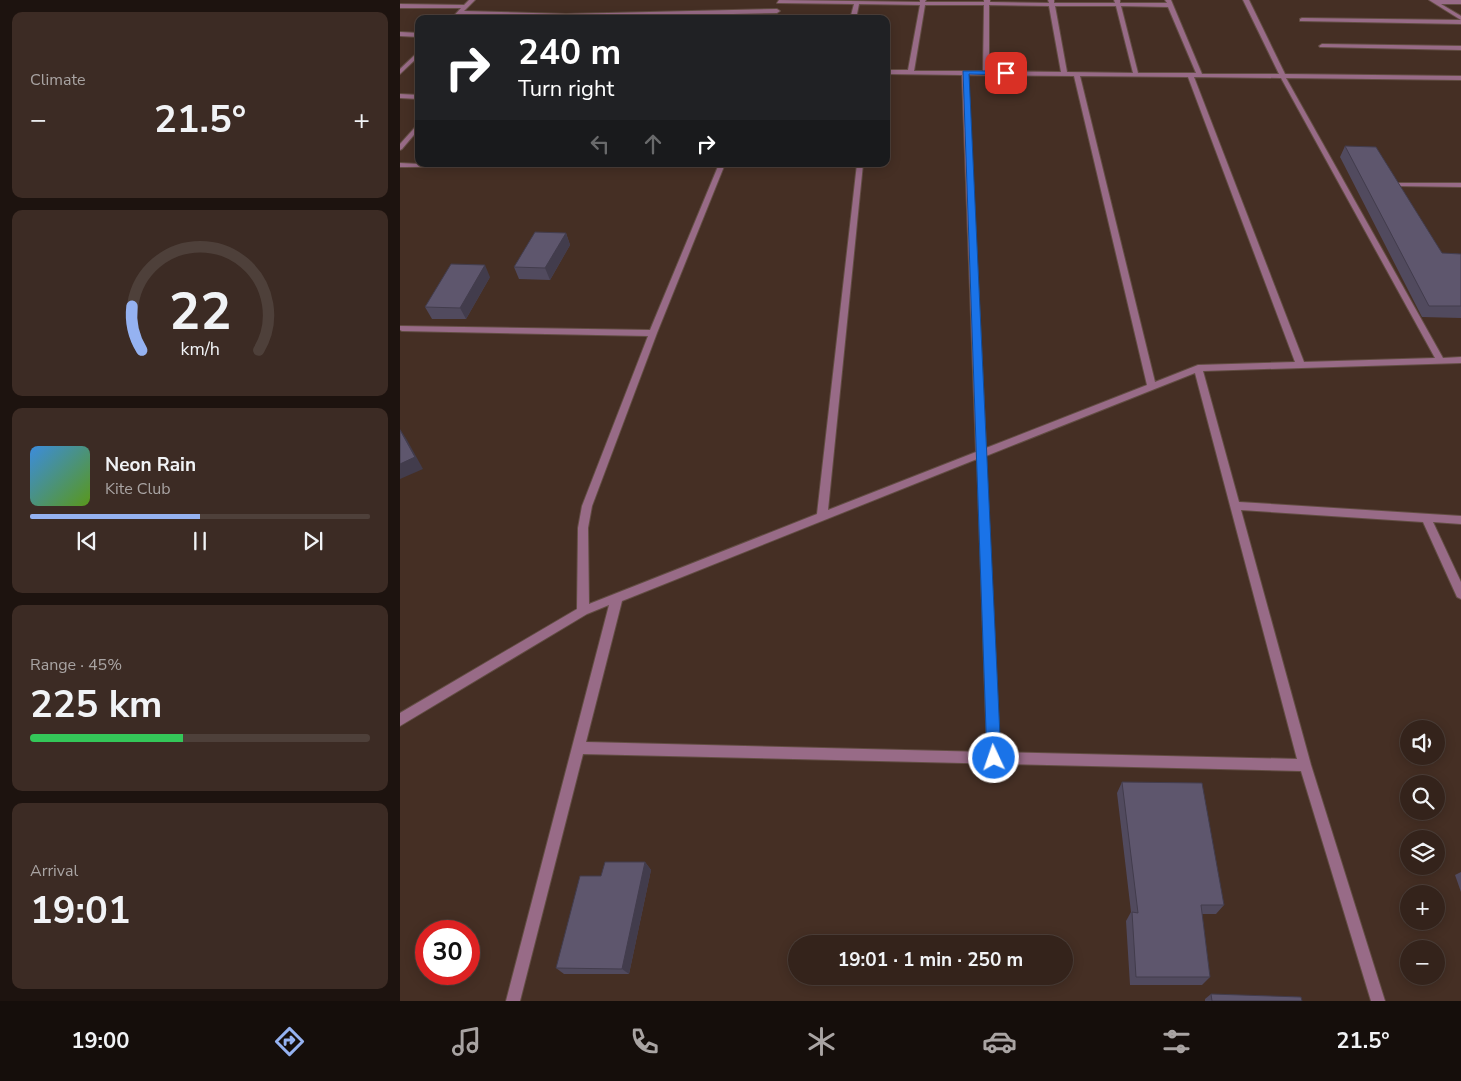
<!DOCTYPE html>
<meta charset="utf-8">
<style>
body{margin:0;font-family:"Nunito Sans",sans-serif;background:#3c2b24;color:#f1f3f6;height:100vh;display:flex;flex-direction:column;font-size:19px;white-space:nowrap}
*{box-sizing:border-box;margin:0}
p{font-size:16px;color:#a9a4a3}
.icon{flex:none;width:28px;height:28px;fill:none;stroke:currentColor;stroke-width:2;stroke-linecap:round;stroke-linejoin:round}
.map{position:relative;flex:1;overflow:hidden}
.sheet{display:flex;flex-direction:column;gap:12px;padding:12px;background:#1d130f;width:400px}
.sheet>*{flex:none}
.banner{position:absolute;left:15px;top:15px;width:475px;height:152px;border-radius:10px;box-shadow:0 2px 12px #0003,0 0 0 1px #4e403a;background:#202124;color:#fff;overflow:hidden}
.fabs{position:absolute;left:1000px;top:720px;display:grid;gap:10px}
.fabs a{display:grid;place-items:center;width:45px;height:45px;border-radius:50%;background:#34231b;box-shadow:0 2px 12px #0003,0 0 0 1px #4e403a;font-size:25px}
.speed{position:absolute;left:15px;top:920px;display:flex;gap:10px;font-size:25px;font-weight:700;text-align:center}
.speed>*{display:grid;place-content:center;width:65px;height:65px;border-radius:50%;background:#34231b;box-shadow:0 2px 12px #0003,0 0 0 1px #4e403a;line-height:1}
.speed .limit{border:8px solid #d22;background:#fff;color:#111}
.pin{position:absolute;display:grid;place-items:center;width:42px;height:42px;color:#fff;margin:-21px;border-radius:10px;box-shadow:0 2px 8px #0006}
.me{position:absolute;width:55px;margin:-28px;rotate:357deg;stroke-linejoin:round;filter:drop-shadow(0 0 4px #0008)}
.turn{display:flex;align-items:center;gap:18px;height:105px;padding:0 20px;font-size:22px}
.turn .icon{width:65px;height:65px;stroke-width:2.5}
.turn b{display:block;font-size:35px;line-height:42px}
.lanes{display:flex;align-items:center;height:48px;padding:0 20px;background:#0003;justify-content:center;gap:25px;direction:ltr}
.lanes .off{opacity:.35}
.big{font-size:38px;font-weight:700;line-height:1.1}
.sheet .tile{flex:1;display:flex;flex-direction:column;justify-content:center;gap:8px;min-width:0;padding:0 18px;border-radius:10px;background:#3c2b24}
.sheet .dial{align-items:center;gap:0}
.dial svg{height:130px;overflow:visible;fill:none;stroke:#4e403a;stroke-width:7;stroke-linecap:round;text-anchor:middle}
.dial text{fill:#f1f3f6;stroke:none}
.song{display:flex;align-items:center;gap:15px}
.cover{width:60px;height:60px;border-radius:8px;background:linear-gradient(135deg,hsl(210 70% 55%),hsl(90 70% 35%))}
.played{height:5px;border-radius:2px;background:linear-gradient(90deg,#95b2f1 50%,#4e403a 50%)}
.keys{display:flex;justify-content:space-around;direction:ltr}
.heat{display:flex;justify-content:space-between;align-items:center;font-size:28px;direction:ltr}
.charge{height:8px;border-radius:4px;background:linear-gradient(90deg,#34c759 45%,#4e403a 0)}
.trip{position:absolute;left:388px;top:935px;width:285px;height:50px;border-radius:25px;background:#34231b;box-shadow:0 2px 12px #0003,0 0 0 1px #4e403a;font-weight:700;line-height:50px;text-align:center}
.tab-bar{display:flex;height:80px;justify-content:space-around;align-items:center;background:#150e0b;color:#a9a4a3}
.tab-bar .icon{width:35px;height:35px}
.tab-bar .current{color:#95b2f1}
.tab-bar b{font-size:22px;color:#f1f3f6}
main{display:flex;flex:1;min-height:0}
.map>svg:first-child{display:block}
</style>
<main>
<section class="sheet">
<div class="tile"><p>Climate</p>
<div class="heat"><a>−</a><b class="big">21.5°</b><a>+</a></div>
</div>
<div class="tile dial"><svg viewBox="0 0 100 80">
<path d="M14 69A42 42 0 1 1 86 69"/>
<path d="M14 69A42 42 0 0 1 8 42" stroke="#95b2f1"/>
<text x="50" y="56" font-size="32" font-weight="700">22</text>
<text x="50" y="72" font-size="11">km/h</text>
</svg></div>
<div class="tile">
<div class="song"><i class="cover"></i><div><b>Neon Rain</b><p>Kite Club</p></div></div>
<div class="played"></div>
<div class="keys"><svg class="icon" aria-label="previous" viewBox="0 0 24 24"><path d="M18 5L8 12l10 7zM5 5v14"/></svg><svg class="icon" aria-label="pause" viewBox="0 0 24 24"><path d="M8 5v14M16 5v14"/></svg><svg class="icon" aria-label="next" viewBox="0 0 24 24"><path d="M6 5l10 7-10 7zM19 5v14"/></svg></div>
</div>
<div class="tile"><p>Range · 45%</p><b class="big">225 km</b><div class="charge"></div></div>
<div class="tile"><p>Arrival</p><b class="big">19:01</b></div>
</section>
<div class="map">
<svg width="1061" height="1001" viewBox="0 0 1061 1001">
<rect width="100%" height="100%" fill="#452f24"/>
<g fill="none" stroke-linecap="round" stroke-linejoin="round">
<!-- street casing -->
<g stroke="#624d43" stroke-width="2">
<g id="street">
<path d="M69 0H75L64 11 166 14 377 9 380 11 377 13 166 18 61 14 56 19H51L61 8H0V4L64 5Z"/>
<path d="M379 0 520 2V0H526L525 2H584V0H590V2L649 3 648 0H654V3H715L714 0H720V3H767L765 0H771L802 74H879L843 0H849L885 74 1061 76V80L886 78 1043 358 1061 357V363L803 371 839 502 1061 516V524L1033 522 1061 582V599L1057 597 1023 522 841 510 911 765 985 1001H971L901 771 183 754 120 1001H106L209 605 187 614 0 726V713L177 609 178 528 182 506 248 336 2 331 0 330V326L250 330 319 164H325L257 333 192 506 188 528 189 604 417 514 457 164H463L428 510 576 452 562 75 486 74V70H508L520 5 459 4 456 19H450L454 4 377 3ZM525 5H584L583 71H514ZM589 5 649 6 661 72 589 71ZM655 6H716L733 73 667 72ZM721 6 768 7 796 73H738ZM568 75 674 76 747 385 586 448ZM680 76 788 77 895 362 798 365 755 382ZM794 77 881 78 1035 358 904 362ZM795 373 897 759 600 752 586 456ZM577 459 587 752 186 742 222 601Z"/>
<path d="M1029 0H1061V4H1041L1061 16V20Z"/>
<path d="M902 18 1061 20V24L900 21V19Z"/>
<path d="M0 32 19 33V37L0 36Z"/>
<path d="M922 44 1061 46V50L920 47 919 46Z"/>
<path d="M19 51V56L0 74V69Z"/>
<path d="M0 94 19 95V99L0 98Z"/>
<path d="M19 123V129L2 149 0 150V144Z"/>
<path d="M0 163 19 164H258L255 166 0 167Z"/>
<path d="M998 183H1061V187L996 186 995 185Z"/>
</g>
</g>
<!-- street -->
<use href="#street" fill="#986b87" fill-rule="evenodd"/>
</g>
<!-- wall -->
<g fill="#514a5e">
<path d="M945 146 1042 253 1061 254V318L1022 317 940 157Z"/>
<path d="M166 233 170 245 150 280 119 279 114 267Z"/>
<path d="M90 277 66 319H32L25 307Z"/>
<path d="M722 782 824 905 816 914H802L810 977 802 985H730L726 921 731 912 717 793Z"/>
<path d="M245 862 251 870 229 974H164L156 968 201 876Z"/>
<path d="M1061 872V892L1055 875Z"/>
<path d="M811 994 902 1001H805V999Z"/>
</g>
<!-- shaded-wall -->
<g fill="#423c4c">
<path d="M166 233 170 245 150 280 145 268Z"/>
<path d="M85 265 90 277 66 319 60 308Z"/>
<path d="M0 429 7 440 23 469 0 479Z"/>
<path d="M245 862 251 870 229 974 222 969Z"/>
</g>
<!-- building -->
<g fill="#5e566d" stroke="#423c4c">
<path d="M945 146 976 147 1042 253 1061 254V306H1029Z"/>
<path d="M135 232 166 233 145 268 114 267Z"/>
<path d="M51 264 85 265 60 308 25 307Z"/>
<path d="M0 430 15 457 0 464Z"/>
<path d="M722 782 802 783 824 905H801L810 977H736L732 912 738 913Z"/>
<path d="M205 862H245L222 969 156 968 180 876H201Z"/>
<path d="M811 994 901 997 902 1001H812Z"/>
</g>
<!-- route -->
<path fill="#1a73e8" stroke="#114b97" d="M563 71H606L609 73 606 75 569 74 601 758 599 763 594 765 589 763 587 758Z"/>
</svg>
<div class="fabs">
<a><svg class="icon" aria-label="sound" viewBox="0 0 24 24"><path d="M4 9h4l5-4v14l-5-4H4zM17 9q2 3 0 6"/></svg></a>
<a><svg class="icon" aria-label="search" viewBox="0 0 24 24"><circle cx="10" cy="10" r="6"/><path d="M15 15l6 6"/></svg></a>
<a><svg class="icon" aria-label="layers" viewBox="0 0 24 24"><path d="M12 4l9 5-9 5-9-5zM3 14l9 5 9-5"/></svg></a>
<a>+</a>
<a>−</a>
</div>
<div class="speed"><div class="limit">30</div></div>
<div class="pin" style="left:606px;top:73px;background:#d93025"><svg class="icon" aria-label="arrive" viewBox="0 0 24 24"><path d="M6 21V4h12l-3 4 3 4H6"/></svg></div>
<svg class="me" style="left:594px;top:758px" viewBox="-20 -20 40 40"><circle r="17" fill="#1a73e8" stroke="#fff" stroke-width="3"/><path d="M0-11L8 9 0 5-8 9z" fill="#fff"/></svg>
<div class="trip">19:01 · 1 min · 250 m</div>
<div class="banner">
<div class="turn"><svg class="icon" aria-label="right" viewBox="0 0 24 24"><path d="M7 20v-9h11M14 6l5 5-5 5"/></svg><div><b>240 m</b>Turn right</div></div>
<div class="lanes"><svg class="icon off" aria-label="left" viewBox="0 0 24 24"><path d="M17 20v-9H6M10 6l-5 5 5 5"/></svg><svg class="icon off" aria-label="ahead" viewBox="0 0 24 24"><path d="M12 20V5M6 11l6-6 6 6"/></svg><svg class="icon" aria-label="right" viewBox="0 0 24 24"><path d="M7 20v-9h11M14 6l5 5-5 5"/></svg></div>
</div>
</div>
</main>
<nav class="tab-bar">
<b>19:00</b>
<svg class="icon current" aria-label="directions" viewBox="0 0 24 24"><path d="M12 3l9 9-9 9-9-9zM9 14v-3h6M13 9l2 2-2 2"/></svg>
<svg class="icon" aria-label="music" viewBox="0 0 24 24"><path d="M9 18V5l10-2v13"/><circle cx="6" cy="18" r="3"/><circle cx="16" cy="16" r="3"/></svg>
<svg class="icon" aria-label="phone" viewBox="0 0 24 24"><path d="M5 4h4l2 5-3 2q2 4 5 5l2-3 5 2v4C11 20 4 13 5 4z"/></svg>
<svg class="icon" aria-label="climate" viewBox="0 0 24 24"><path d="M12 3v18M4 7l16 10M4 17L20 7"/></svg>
<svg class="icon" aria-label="car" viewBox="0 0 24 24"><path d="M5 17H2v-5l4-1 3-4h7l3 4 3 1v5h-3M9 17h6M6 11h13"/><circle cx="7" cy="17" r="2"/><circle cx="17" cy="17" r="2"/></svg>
<svg class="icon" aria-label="filters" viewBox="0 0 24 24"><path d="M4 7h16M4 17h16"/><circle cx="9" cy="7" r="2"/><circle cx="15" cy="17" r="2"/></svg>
<b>21.5°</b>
</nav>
